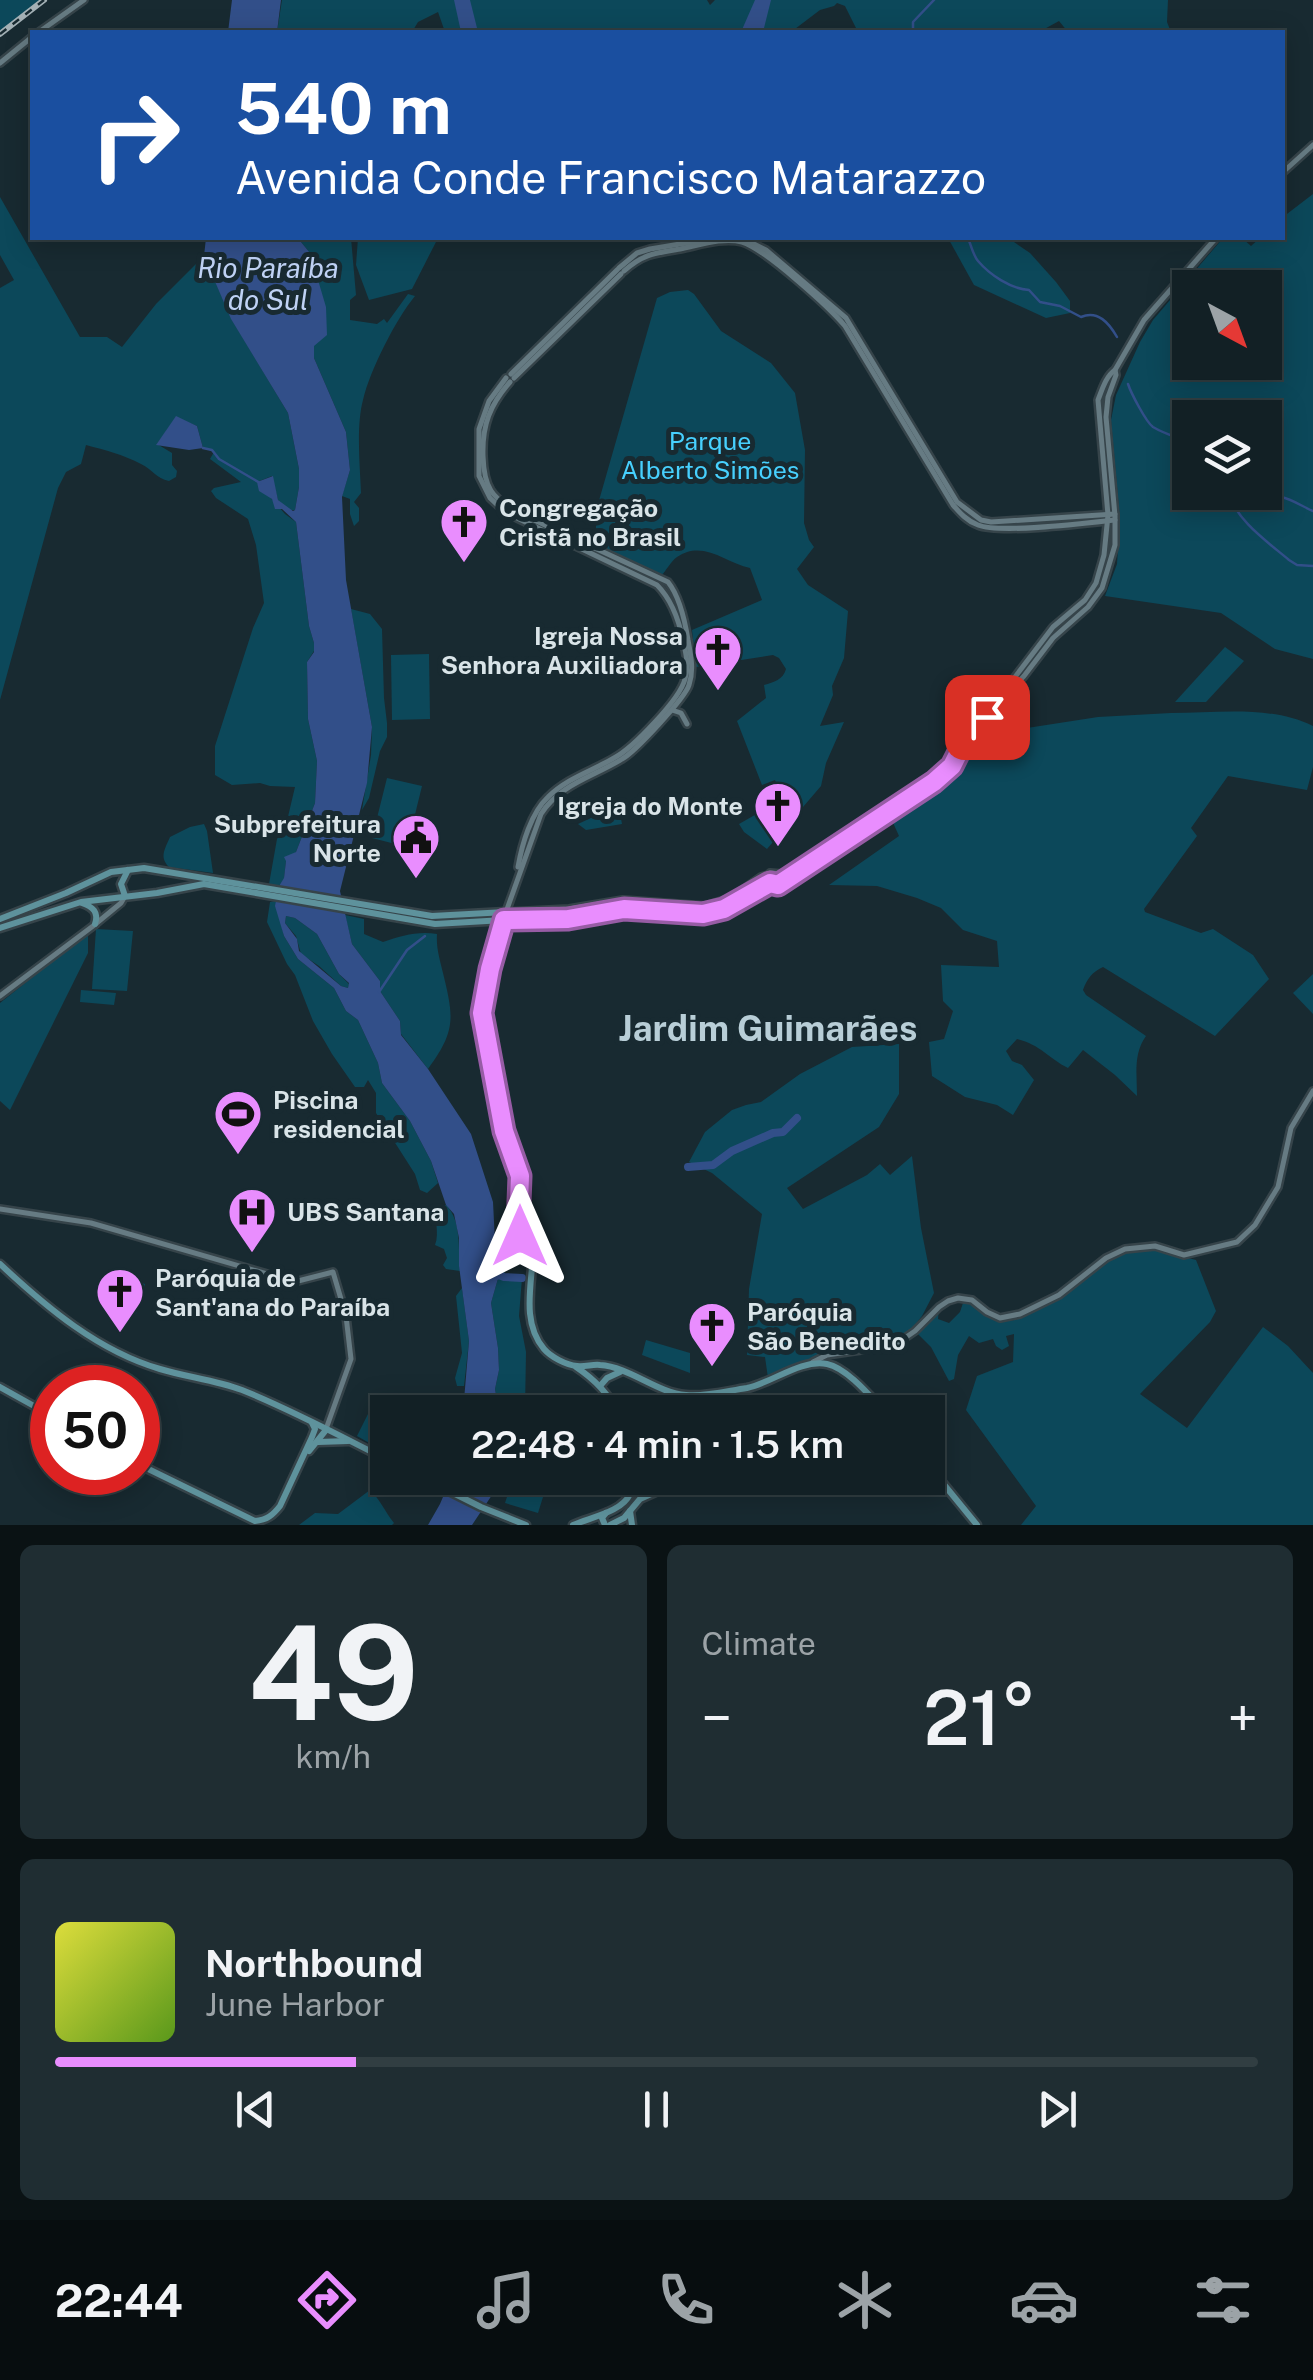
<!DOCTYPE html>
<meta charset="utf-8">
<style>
body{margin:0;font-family:"Public Sans",sans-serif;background:#1f2d32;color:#f1f3f6;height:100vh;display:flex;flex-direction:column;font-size:38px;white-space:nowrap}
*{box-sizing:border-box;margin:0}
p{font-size:32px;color:#9ca3a7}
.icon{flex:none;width:55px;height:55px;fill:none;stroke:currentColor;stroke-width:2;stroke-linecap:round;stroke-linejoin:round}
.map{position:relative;height:1525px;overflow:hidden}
.sheet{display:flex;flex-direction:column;gap:20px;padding:20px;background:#0a1214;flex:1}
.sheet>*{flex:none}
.hud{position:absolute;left:30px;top:30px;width:1255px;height:210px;border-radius:0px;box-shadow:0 5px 25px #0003,0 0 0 2px #313e42;background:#1a4fa0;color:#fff;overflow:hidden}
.needle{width:65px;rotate:139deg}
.controls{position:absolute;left:1172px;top:270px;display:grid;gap:20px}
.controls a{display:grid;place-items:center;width:110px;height:110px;border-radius:0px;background:#122025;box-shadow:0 5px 25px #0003,0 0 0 2px #313e42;font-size:50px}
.speed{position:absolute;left:30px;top:1365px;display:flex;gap:20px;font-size:50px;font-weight:700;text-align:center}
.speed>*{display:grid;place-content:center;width:130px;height:130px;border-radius:50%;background:#122025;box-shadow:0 5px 25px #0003,0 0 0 2px #313e42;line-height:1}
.speed .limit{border:15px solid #d22;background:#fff;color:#111}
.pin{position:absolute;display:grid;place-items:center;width:85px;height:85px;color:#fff;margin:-42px;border-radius:20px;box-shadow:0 5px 15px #0006}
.me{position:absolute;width:110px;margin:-55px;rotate:0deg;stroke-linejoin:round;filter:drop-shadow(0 0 8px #0008)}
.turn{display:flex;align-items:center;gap:35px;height:210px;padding:0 40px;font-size:45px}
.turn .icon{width:130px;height:130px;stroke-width:2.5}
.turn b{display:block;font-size:70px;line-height:85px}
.big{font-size:75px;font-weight:600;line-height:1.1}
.sheet .tile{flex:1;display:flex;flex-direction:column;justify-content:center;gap:15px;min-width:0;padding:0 35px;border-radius:15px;background:#1f2d32}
.sheet .dial{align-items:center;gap:0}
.dial b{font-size:130px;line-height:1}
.song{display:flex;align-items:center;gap:30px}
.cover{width:120px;height:120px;border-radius:15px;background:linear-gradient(135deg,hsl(60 70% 55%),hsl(90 70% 35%))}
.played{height:10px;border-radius:5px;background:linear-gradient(90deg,#e98dfe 25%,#313e42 25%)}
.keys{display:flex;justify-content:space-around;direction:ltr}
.heat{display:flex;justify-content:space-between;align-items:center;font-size:55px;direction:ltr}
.sheet .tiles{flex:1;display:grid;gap:20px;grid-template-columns:1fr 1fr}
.tile:last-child{grid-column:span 2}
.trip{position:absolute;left:370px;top:1395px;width:575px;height:100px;border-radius:0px;background:#122025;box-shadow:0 5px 25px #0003,0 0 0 2px #313e42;font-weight:600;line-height:100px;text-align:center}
.menu{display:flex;height:160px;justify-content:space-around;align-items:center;background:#070d0f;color:#9ca3a7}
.menu .icon{width:70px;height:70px}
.menu .current{color:#e98dfe}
.menu b{font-size:45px;color:#f1f3f6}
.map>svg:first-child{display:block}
</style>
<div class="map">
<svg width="1313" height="1525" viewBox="0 0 1313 1525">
<rect width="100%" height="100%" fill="#182a31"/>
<!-- green -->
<g fill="#0c485a" fill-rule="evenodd">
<path d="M0 0H44L0 34Z"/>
<path d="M282 0H707L710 5 715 0H1168L1167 22 1171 32H1068L1059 21 1039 32H895L894 31 892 32H858L845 6 837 3 834 6 820 10 791 32H445L438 12 418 22 412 32H277Z"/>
<path d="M1313 194V659L1275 649 1221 613 1105 596 1117 564 1120 519 1111 420 1116 395 1140 342 1153 320 1223 238H1242L1251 246 1260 238H1282L1283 217ZM1190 288H1265V362H1190ZM1190 418H1265V492H1190Z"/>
<path d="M0 197 80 337H107L122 347 156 304 204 256 232 320 288 413 299 469V487L295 510H288L278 500 272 476 257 482 285 514 296 522 309 626 314 643V651L307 662 308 719 317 761 315 803 296 852 286 861 284 879 279 886 269 884 277 839 286 825 295 787 270 786 260 783 232 785 215 775V746L253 628 264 603 256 545 248 519 216 498 211 491 214 488 241 482 210 459 214 452 203 448 197 426 176 417 157 444 172 453V465L177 471 176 477 169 481C156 478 153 470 141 464 124 455 105 450 86 445L81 464 66 472 58 488 0 700V288L14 280 0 255Z"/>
<path d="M292 238H351L356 295 350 300V320L377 324 384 319 387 323 408 294 415 296C396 319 370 370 363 400 356 426 360 466 361 493L354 502 359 508V521L354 526 350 514V499L342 496 350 470 346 432 314 358 313 269 310 253 301 242Z"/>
<path d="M358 238H438L412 289 369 300 356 265Z"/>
<path d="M948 238H1008L1030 253 1056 282 1070 301V313L1046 318 974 285Z"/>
<path d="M688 290 694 294 721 331 771 363 795 393 805 450 804 523 809 540 814 547 797 569 808 585 848 611 844 658 832 686 833 695 820 726 844 722 826 763 821 786 767 849 744 832 739 824 783 799 775 780 762 785 737 721 766 698 764 685C774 682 783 680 786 669L779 658 773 655 696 667 692 630 762 600 750 568C726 563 703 539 677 557 671 561 666 571 661 576L605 551 596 528V511L657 298 670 292Z"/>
<path d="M351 609 370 614 382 629 384 698 387 723V737L380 751 369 798 362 810 371 755 372 727Z"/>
<path d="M1225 647 1244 661 1206 702H1175Z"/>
<path d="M429 654 430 719 392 720 391 655Z"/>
<path d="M1171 713C1218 713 1270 705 1313 726V767L1307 790 1228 776 1191 828 1197 836 1144 909 1145 912 1201 933 1213 929 1253 955 1269 979 1215 1036 1103 967C1092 972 1087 979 1083 990L1086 995 1146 1036C1133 1054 1137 1075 1137 1096L1115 1075 1083 1050 1068 1068C1048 1058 1041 1045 1017 1039L1006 1051 1012 1061 1022 1065 1034 1080 1013 1115 997 1105 965 1097 932 1076 929 1042 944 1039 953 1011 943 1001 941 965 999 967 997 941 963 930 941 908 917 898 877 886 829 885 899 836 890 816 938 787 951 776 970 746 980 738 1027 728 1098 717Z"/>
<path d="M387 778 422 786 407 847 372 838Z"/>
<path d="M619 808 622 824 586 830 578 824 608 810Z"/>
<path d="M204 824 207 831 213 873 169 867C159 857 165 849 170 837L190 827Z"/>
<path d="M276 901 284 936 298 959 334 988 346 1011 358 1020 378 1063 382 1083 410 1121 431 1161 438 1183 427 1193 420 1190 415 1174 376 1113V1093L368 1080 364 1087H355L332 1054 313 1021 295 975 287 964 267 922 270 902Z"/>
<path d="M345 915 364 919V934L383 942C401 936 417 931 437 934 436 948 440 960 443 973 454 1018 456 1031 428 1069L401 1034 400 1021 380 991V981L352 944Z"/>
<path d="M286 916 295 918 317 934 339 974 349 984 348 988 341 986 319 966 301 954 296 936 285 923Z"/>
<path d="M96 929 133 931 127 991 92 989Z"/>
<path d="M88 933V953L10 1110 0 1101V1003Z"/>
<path d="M1313 974V1014L1293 993Z"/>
<path d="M81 990 116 993 114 1005 80 1002Z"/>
<path d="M899 1044V1094L879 1127 787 1188 803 1209 867 1175 880 1164 890 1175 912 1156 921 1228 934 1293 922 1316 910 1331 895 1339 830 1351 768 1378 765 1357 747 1355 749 1289 762 1214 712 1173 689 1162 705 1132 732 1110 746 1105 761 1102 800 1074 852 1047Z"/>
<path d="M446 1205C462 1221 458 1249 460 1271L446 1269 443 1265 447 1258 444 1249 435 1245C440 1232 433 1219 438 1206Z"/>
<path d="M496 1247 516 1256 504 1262 505 1277 522 1278 519 1316 526 1352 525 1409 528 1412H499L495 1389 499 1370 498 1348 491 1303 499 1275Z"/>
<path d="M1136 1248 1153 1249 1196 1260 1216 1311 1210 1322 1140 1394 1187 1428 1263 1327 1288 1346 1313 1373V1525H1021L1036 1506 966 1410 977 1376 1013 1362 1014 1334 1006 1336 1009 1346 1002 1350 996 1346 993 1339 979 1343 969 1336 958 1355 954 1379 949 1381 931 1347 916 1332 939 1307 938 1319 949 1323 960 1312 964 1300 972 1303 985 1315 1001 1322 1014 1320 1071 1291 1112 1257Z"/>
<path d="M130 1279 145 1284 136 1314 121 1309Z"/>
<path d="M462 1288 469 1341 464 1386H457L455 1378 462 1353 456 1296Z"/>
<path d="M646 1340 690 1353V1373L642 1355Z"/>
<path d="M372 1406 387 1415V1453L357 1436Z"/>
<path d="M513 1478H549L538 1513 505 1503Z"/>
<path d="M370 1490C380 1499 385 1512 394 1523L392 1525H299L315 1513 338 1514Z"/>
</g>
<!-- water -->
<g fill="#324f89" fill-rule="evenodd">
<path d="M232 0H281L277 32H228Z"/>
<path d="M454 0H470L478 32H461Z"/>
<path d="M755 0H771L763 32H741Z"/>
<path d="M206 238H292L301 242 310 253 326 307 327 335 314 346V358L346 432 350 470 342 497 346 580 372 727 367 783 340 891 352 944 380 981V991L400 1021 401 1035 428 1069 471 1134 493 1202 496 1261 499 1275 491 1303 498 1348 499 1370 495 1389 499 1412H463L469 1341 459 1266V1238L454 1214 446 1205 431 1161 410 1121 382 1083 378 1063 358 1020 346 1011 334 988 298 959 284 936 275 906 279 886 284 878 286 861 284 857 296 852 315 803 317 761 308 719 307 662 314 652V643L309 626 296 522 282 509H275L272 499 259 491 257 482 273 476 278 500 293 511 295 510 299 487V469L288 413 231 319 204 256ZM286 916 295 918 317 934 339 974 349 983 348 988 341 986 299 951 297 939 285 923Z"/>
<path d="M176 416 197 426 203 448 189 450 156 445Z"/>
<path d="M451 1478H495L492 1495 472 1525H428L440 1504Z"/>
</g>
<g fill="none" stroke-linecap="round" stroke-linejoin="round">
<!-- stream -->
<g stroke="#324f89" stroke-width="2.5">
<path d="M913 32V22L934 0"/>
<path d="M968 238C971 245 973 255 978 261 990 275 1011 289 1029 290L1040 302 1060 306 1081 317C1098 310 1109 323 1117 337"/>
<path d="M1128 384C1131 393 1146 422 1153 427 1166 435 1179 436 1190 448"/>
<path d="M203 448 212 450 219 459 260 483"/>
<path d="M1229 492C1234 519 1269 543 1289 560L1297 565 1313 566"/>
<path d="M1229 493C1246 500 1264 494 1281 497 1292 499 1303 507 1313 511"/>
<path d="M379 992 407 950 425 936"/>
</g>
<!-- river -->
<g stroke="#324f89" stroke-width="8">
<path d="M688 1167 713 1165 732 1151 773 1133 783 1132 797 1118"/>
<path d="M493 1277 499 1275 504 1277 522 1278"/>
</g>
<!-- tertiary casing -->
<g stroke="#36444a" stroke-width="10">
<g id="tertiary">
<path d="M39 32 84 0"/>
<path d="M0 63 32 37"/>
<path d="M1282 173 1313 145"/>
<path d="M742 238 766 250 846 318 957 502 981 520 991 522 1115 514"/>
<path d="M619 268 637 253 650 249 716 238"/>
<path d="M624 271C643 254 655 253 680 249 700 245 723 237 742 242 765 249 829 307 845 326L953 505C960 513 967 521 978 525 1000 534 1088 523 1115 520"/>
<path d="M511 374 617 270"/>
<path d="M506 378 489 401 479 429V476L490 498 503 510 517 518 657 585C672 600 679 621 683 640 686 653 689 666 685 679 680 699 633 748 614 758 592 771 567 778 548 797 531 813 522 844 518 867"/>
<path d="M514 378 621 274"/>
<path d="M510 382C490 405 482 425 483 456 484 487 491 498 519 513L668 582C680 597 685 621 688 640 691 656 694 670 689 685 685 698 635 752 622 759 593 777 560 784 541 814L506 912 569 909 623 900 705 906 731 898 761 877 769 875"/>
<path d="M672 710 681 713 687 724"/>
<path d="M964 744 981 729 989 713 1024 676 1053 638 1088 607 1102 588 1115 545V516L1106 417 1108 397 1116 375 1115 370"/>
<path d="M782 882 934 781 952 767 959 756 968 728 979 712 1012 681 1053 627 1085 600 1096 583 1104 555 1108 515 1098 400C1102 390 1106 376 1115 370L1144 320 1216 238"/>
<path d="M504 920 568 919 624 909 703 915 725 909 770 883 774 886 780 884 783 880 782 874 770 873V883"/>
<path d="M0 996 93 926 121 903 125 896"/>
<path d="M0 1209 91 1223 288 1280 298 1281 333 1272 346 1316 351 1359 326 1429"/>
<path d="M813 1362 827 1355 888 1346 899 1342 915 1331 939 1307 948 1301 958 1298 972 1300 987 1312 1000 1318 1020 1314 1059 1295 1106 1258 1125 1249 1155 1246 1184 1255 1237 1242 1255 1225 1278 1187 1291 1128 1313 1091"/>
</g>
</g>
<!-- secondary casing -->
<g stroke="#36444a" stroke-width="11">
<g id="secondary">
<path d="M125 896 121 884 128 870"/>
<path d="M82 903C93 907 99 912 95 924"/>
<path d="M0 919 66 893 111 872 144 868 432 916 506 912 489 969 482 1013 504 1131 520 1175 518 1228 521 1236 533 1253C532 1284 521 1322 544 1349 551 1357 566 1365 577 1366 585 1367 593 1364 600 1365 630 1367 657 1393 686 1395 706 1397 727 1391 747 1388 772 1383 800 1359 827 1364 847 1368 871 1397 885 1412"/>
<path d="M0 928 81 902 157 893 204 884 435 924 504 920"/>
<path d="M0 1264C46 1307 98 1351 160 1369 186 1377 215 1380 242 1390 292 1410 340 1436 388 1460"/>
<path d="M576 1367C594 1379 608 1392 617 1412"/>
<path d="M600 1386 607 1378 620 1372"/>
<path d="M0 1387 52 1416"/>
<path d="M834 1412 850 1409 872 1412"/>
<path d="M318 1442 348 1441"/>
<path d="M309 1451 326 1430"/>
<path d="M138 1464 255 1521C267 1520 273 1515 280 1506L312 1437 315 1429 312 1423"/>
<path d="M928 1465 977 1525"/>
<path d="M423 1478 481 1507 526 1525"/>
<path d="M628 1478 630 1494"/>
<path d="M630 1511 632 1525"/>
<path d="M573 1525C591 1517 622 1512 630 1494"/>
<path d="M605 1525 602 1518 606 1513"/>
<path d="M610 1525 624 1518 640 1499 687 1478"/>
</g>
</g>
<!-- tertiary -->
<use href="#tertiary" stroke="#667b83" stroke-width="5"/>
<!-- secondary -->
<use href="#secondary" stroke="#5e929c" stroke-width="6"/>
<!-- rail casing -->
<g stroke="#a3b0b5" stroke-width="6">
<path id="rail" d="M0 34 44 0"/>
</g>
<!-- rail -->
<use href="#rail" stroke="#182a31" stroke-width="2.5" stroke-dasharray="8" stroke-linecap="butt"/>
</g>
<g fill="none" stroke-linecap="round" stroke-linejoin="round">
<!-- route casing -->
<g stroke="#975ca5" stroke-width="25">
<path id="route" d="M520 1236 518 1228 520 1176 504 1131 482 1013 490 969 504 920 568 919 624 909 703 914 724 909 770 883 778 885 934 782 952 766 962 746 981 729 987 717"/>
</g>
<!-- route -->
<use href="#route" stroke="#e98dfe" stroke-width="18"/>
</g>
<!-- icons -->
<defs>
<g id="church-pin" transform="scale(2.5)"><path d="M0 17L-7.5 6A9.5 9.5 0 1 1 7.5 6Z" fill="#e98dfe" stroke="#182a31"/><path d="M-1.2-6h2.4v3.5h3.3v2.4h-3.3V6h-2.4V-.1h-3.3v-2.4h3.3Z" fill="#111"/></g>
<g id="civic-pin" transform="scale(2.5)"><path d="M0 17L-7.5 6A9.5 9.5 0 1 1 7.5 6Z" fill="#e98dfe" stroke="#182a31"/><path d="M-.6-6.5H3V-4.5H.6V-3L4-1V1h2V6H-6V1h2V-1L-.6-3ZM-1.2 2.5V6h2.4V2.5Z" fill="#111"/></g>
<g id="stadium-pin" transform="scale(2.5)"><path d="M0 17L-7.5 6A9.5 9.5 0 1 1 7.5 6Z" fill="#e98dfe" stroke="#182a31"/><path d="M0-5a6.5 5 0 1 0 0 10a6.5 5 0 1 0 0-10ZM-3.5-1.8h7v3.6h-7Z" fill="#111"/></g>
<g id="hospital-pin" transform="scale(2.5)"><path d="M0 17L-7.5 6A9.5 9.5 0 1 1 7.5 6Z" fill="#e98dfe" stroke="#182a31"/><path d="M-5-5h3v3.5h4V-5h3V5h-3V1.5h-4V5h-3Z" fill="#111"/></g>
</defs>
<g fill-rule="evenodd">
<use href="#church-pin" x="464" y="522"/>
<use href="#church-pin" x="718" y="650"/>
<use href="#church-pin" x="778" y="806"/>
<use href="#civic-pin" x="416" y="838"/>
<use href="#stadium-pin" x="238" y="1114"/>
<use href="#hospital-pin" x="252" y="1212"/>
<use href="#church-pin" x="120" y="1292"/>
<use href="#church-pin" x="712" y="1326"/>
</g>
<g text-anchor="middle" stroke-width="10" stroke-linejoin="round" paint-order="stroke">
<!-- park labels -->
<g font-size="25" fill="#47d0fe" stroke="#182a31">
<text x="710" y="450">Parque<tspan x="710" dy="29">Alberto Simões</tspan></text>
</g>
<!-- poi labels -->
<g font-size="25" font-weight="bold" fill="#d9e4e8" stroke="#182a31" text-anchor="start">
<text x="499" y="517">Congregação<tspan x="499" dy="29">Cristã no Brasil</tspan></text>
<text x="683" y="645" text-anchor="end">Igreja Nossa<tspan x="683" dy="29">Senhora Auxiliadora</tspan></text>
<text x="743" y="815" text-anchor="end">Igreja do Monte</text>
<text x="381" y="833" text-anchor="end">Subprefeitura<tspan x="381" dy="29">Norte</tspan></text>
<text x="273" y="1109">Piscina<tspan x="273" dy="29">residencial</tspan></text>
<text x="287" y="1221">UBS Santana</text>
<text x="155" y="1287">Paróquia de<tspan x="155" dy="29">Sant'ana do Paraíba</tspan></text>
<text x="747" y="1321">Paróquia<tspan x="747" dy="29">São Benedito</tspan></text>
</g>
<!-- water labels -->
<g font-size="28" font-style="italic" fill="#bfd2f5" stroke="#182a31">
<text x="268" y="278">Rio Paraíba<tspan x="268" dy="32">do Sul</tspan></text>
</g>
<!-- district labels -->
<g font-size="35" font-weight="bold" fill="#b8ced7" stroke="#182a31">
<text x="768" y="1041">Jardim Guimarães</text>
</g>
</g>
</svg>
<div class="controls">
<a><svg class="needle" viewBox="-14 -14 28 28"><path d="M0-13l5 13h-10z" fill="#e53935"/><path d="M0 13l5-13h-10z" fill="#9ca3a7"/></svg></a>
<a><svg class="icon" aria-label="layers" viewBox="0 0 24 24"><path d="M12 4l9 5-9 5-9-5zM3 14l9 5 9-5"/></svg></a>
</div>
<div class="speed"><div class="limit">50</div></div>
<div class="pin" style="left:987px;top:717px;background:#d93025"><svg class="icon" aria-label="arrive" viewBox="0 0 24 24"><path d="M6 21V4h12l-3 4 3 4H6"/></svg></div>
<svg class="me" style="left:520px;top:1236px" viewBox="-20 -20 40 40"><path d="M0-17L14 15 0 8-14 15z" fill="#e98dfe" stroke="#fff" stroke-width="4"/></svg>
<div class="trip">22:48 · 4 min · 1.5 km</div>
<div class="hud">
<div class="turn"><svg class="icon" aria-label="right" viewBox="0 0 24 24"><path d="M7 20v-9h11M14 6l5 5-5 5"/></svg><div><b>540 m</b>Avenida Conde Francisco Matarazzo</div></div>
</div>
</div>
<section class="sheet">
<div class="tiles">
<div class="tile dial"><b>49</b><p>km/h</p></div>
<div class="tile"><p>Climate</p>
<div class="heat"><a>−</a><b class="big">21°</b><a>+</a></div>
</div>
<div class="tile">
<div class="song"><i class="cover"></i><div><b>Northbound</b><p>June Harbor</p></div></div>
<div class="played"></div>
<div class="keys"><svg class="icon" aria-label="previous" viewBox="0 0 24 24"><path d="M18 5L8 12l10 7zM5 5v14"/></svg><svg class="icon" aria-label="pause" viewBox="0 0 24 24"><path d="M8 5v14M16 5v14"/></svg><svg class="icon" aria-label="next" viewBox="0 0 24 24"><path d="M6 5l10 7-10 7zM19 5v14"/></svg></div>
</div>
</div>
</section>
<nav class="menu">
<b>22:44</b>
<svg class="icon current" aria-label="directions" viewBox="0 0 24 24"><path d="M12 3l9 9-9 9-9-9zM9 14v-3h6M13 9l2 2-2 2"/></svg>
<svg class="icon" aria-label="music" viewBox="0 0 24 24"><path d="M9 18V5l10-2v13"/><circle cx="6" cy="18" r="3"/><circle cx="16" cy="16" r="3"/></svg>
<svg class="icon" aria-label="phone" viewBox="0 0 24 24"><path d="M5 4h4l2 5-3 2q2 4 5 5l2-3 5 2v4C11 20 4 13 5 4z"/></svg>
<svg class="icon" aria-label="climate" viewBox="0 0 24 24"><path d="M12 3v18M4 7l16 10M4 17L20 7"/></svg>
<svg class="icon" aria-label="car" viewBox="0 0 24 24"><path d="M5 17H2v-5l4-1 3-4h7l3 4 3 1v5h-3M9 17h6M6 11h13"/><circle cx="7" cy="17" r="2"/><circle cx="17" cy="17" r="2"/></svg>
<svg class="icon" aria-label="filters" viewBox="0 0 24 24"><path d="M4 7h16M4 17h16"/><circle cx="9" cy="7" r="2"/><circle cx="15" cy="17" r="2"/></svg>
</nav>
